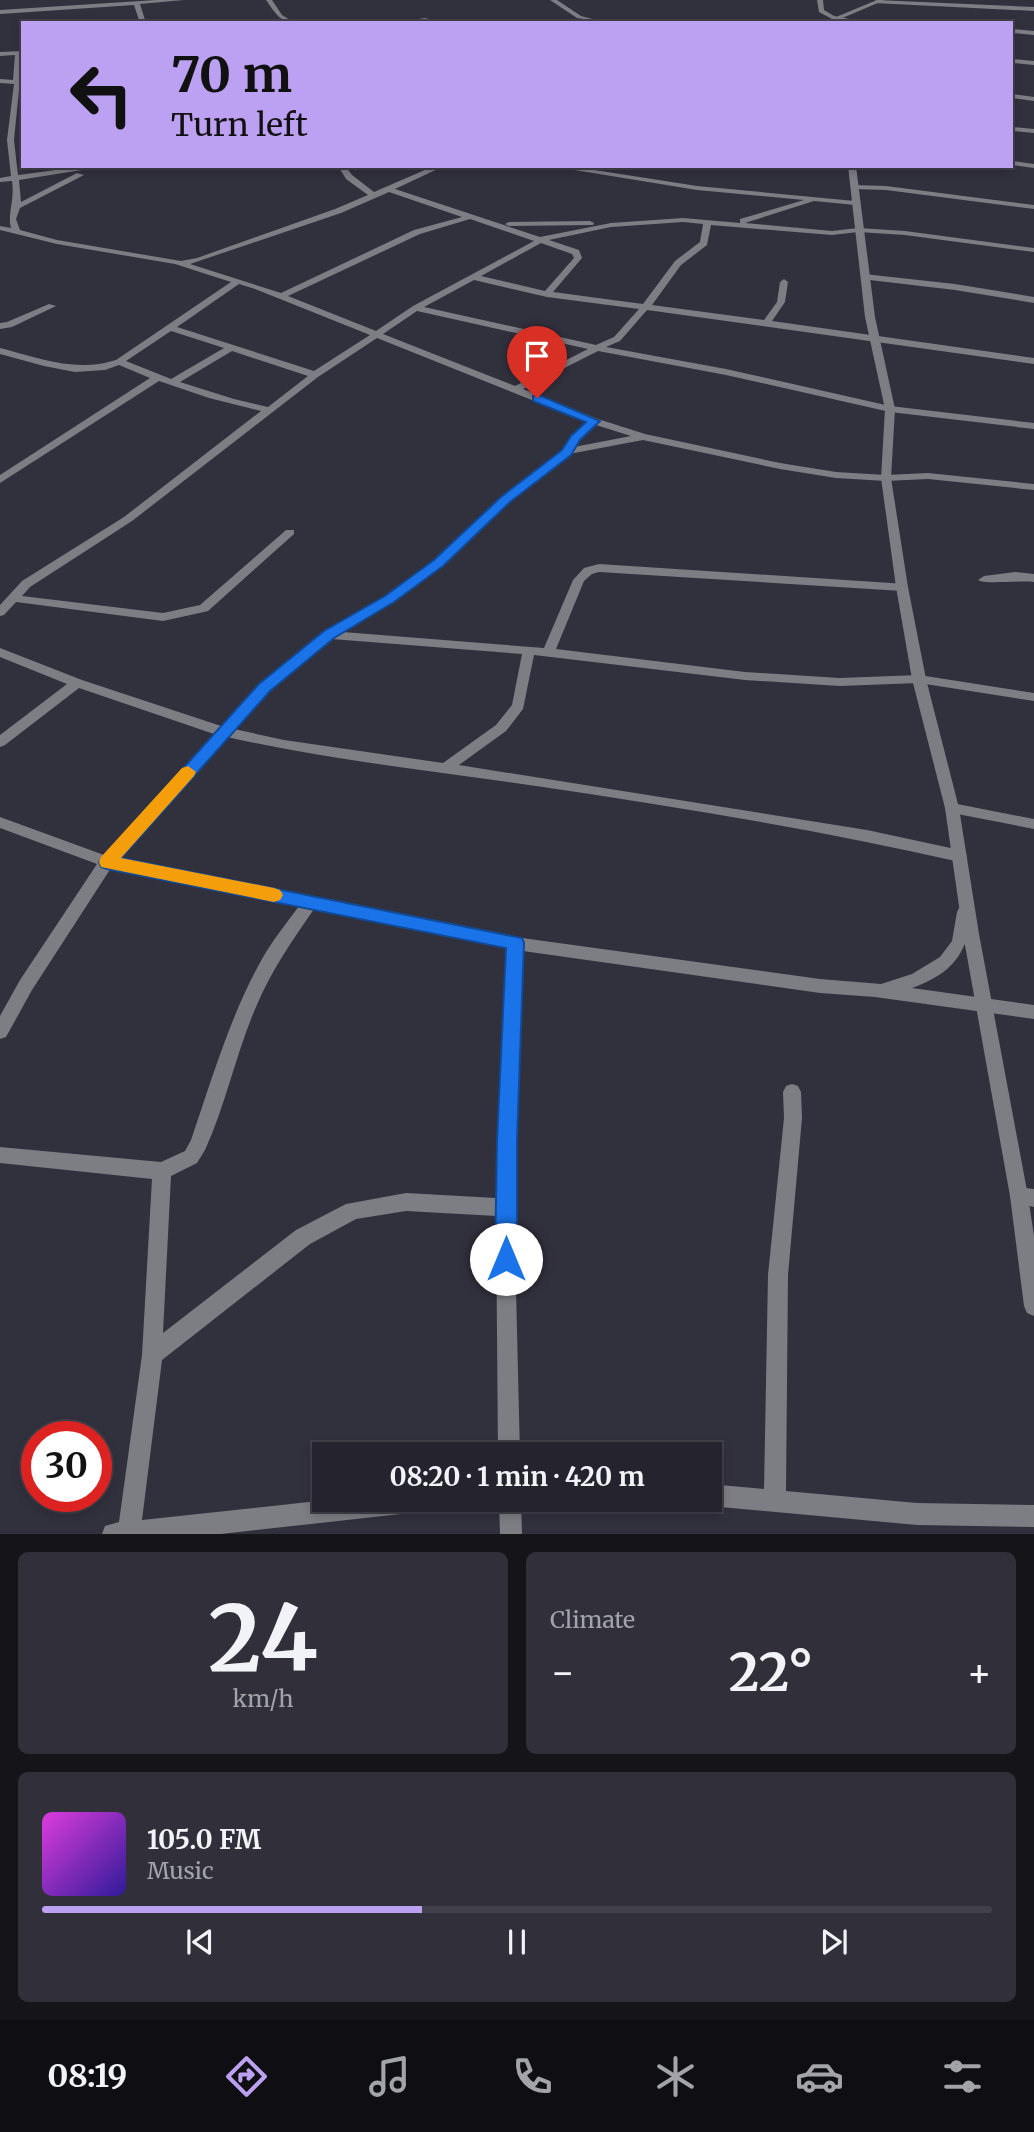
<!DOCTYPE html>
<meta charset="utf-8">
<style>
body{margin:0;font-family:Merriweather,serif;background:#31303a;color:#f1f3f6;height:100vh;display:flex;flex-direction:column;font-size:26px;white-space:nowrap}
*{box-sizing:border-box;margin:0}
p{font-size:23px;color:#a3a4aa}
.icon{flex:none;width:38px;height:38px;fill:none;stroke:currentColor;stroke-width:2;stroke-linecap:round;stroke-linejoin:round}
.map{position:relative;height:1534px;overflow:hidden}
.drawer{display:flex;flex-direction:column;gap:18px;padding:18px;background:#141419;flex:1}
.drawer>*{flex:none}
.top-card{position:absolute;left:21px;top:21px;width:992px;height:147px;border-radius:0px;box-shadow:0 4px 10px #0003,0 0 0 2px #42414a;background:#bca0f2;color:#111;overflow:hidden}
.speed{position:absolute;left:21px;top:1421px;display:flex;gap:14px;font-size:35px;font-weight:700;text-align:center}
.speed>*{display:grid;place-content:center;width:91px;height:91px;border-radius:50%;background:#25242e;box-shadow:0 4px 10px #0003,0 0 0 2px #42414a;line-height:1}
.speed .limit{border:10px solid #d22;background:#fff;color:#111}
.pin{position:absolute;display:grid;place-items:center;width:60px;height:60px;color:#fff;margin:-72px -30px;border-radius:50% 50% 50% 0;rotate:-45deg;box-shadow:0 0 7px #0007}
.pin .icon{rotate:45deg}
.me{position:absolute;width:77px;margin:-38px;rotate:0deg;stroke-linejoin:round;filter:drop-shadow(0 0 5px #0008)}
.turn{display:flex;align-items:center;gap:24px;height:147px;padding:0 35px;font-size:32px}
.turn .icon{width:91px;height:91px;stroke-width:2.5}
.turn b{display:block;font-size:49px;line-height:60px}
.big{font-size:52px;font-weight:700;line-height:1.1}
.drawer .card{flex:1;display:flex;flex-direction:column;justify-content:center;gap:10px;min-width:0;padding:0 24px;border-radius:10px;background:#31303a}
.drawer .dial{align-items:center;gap:0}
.dial b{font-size:91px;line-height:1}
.song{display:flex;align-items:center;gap:21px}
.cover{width:84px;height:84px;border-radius:10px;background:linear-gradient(135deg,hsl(300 70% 55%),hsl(250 70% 35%))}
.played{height:7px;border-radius:4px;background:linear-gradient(90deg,#bca0f2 40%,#42414a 40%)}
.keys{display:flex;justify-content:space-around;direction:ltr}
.heat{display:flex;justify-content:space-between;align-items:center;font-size:38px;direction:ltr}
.drawer .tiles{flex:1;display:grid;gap:18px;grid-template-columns:1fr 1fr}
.card:last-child{grid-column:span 2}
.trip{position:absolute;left:312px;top:1442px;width:410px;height:70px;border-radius:0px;background:#25242e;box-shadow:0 4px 10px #0003,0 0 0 2px #42414a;font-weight:700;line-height:70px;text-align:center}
.menu{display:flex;height:112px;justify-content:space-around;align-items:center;background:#0f0e12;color:#a3a4aa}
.menu .icon{width:49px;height:49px}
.menu .on{color:#bca0f2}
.menu b{font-size:32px;color:#f1f3f6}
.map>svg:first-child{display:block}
</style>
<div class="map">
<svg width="1034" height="1534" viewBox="0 0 1034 1534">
<rect width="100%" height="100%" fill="#31303d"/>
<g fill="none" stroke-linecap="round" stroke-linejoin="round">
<!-- minor -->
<g fill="#7d7d84" fill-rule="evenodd">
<path d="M156 0H184L140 4 146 23H140L134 5 0 14V10Z"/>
<path d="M266 0H272L282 15 295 23C280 23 274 11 266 0Z"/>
<path d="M550 0H557L581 16 608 23 577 18Z"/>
<path d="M817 0H823L824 10 834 16 870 23 832 19 819 12Z"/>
<path d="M876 0 1034 7V11L874 3Z"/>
<path d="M425 18 445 23H403L406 21Z"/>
<path d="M1012 29 1034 31V35L1012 33Z"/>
<path d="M23 51 14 140 18 175 86 166H107L19 180 21 202 77 173 84 175 20 208 16 219 20 230 57 240 181 261 197 258 335 209 368 195 346 179 338 166H345L352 175 374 192 434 166H444L395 189 540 237 611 223 683 218 740 223V219L804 200 697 190 550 166H569L697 186 855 201 859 203 855 205 814 201 745 223 832 231 858 228 905 231 1034 248V252L905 235 858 232 832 235 711 225 707 245 681 265 652 305 764 320 777 302 780 282 784 279 788 282 785 302 772 321 1034 358V364L647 310 620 341 606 347 726 369 890 406 1034 423V429L890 412 726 375 598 351 523 389 598 419 645 434 780 463 836 472 886 475 928 473 1034 484V490L928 479 886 481 836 478 780 469 643 440 569 454 510 502 442 565 394 602 343 632 544 648 573 580 584 568 599 564 906 584 908 587 906 590 902 591 599 572 592 574 584 581 556 649 745 672 840 678 919 675 1034 693V701L919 683 840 686 745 680 534 655 523 709 506 731 459 765 867 830 960 850 965 852 967 856 965 860 960 862C820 830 678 807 536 786 433 771 329 760 227 737L119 859 515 937 820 979 881 984 912 974 940 957 952 941 957 912 959 908 965 906 971 908 973 912C966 955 953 973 912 988L1034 1005V1019L875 997 820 993 523 951 514 1207 520 1454H498L496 1216 406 1211 356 1219 310 1244 162 1360 142 1520 327 1500H439L436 1508 428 1511 221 1534H102L105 1526 119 1522 142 1355 152 1179 0 1163V1147L161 1162 185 1151 191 1140C212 1079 230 1016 262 959 272 941 286 924 299 906L111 868 32 990 6 1037 0 1039V1016L20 980 97 864 0 828V817L104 855 214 734 79 688 5 745 0 747V735L67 684 0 657V648L82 680 221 726 259 684 325 632 386 596 434 561 502 498 562 450 571 436 587 422 377 338 318 377 132 521 30 587 22 596 163 613 200 605 286 530H294V534L208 611 204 612 163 621 16 602 4 615 0 616V605L22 581 124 517 261 411 209 398 159 381 0 483V475L150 378 119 365 105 370 75 372 44 366 0 354V348C39 358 76 373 116 360L231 282 175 264 57 244 0 230V226L11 228C7 215 15 200 12 181L0 182V178L11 176 7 140 14 84 0 83V79L13 80 15 55 0 56V52ZM389 192 462 217 414 230 281 293 190 264 341 213ZM470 219 534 241 413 306 376 331 288 296 420 234ZM683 222 703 224 700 242 675 261 643 304 553 292 582 258 579 250 549 240 611 227ZM541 243 572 254 574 258 545 291 481 276ZM474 280 547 297 639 309 614 337 596 345 424 307ZM239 284 255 289 370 335 314 371 177 327ZM417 311 588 349 515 386 383 334ZM171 331 224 348 171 379 126 361ZM232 351 308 376 268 407 234 399 180 382ZM596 425 631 436 574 447ZM332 639 522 654 512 705 496 725 443 763 284 740 234 729 269 690ZM314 909 507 948 496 1198 406 1193 346 1204 296 1230 163 1333 171 1176 197 1163 205 1150C226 1104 236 1053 256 1007 271 971 292 941 314 909Z"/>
<path d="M1012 59 1034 61V65L1012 63Z"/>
<path d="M1012 94 1034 97V101L1012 98Z"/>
<path d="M1012 127 1034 129V133L1012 131Z"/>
<path d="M1012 161 1034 164V168L1012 165Z"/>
<path d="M854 185 886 186 1034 205V209L886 190 851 189V185Z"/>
<path d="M590 221 594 223 593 225 509 226 505 224 509 222Z"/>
<path d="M864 274 955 284 1034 297V303L955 290 861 279V275Z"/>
<path d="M49 304 56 306 12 327 0 329V323L7 322Z"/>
<path d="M1015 572 1034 574V582C1021 580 984 585 978 580L984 576Z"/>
<path d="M952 803 1034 819V829L947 812 945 808 947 804Z"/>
<path d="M792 1084 798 1086 801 1092 802 1118 788 1275 786 1491 917 1503 1034 1505V1527L917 1525 709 1506 701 1503 700 1500H709V1484L764 1489 768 1275 784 1118 783 1092 786 1086Z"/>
<path d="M1019 1187 1034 1189V1207L1012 1202 1010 1196 1012 1190Z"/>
<path d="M499 1500H521L522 1534H500Z"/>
</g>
<!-- tertiary -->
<g fill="#7d7d84" fill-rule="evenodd">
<path d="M877 0H885L840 19 839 23H833L836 17Z"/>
<path d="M848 166H856L875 317 895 409 891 478 908 587 926 679 959 808 979 934 1028 1196 1034 1236V1316L1027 1313 1024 1306 1010 1196 963 934 945 808 912 679 896 587 881 478 885 409 865 317Z"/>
</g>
</g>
<!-- route -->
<path fill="#1a73e8" stroke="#114b97" stroke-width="2" d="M533 396H541L600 421 580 440 571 455 510 502 443 566 394 602 334 638 270 691 121 858 522 938 524 943 517 1141V1259L514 1267 506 1270 498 1267 495 1259 497 1141 506 948 107 869 101 867 99 862 259 684 324 631 385 596 434 560 501 497 562 450 571 436 586 422 533 401Z"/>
<!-- slow -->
<path fill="#f59e0b" d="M188 766 196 772 194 776 121 858 274 888 280 890 283 895 280 900 274 902 101 867 99 862 101 857 182 768Z"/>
</svg>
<div class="speed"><div class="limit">30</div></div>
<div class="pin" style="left:537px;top:398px;background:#d93025"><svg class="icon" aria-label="arrive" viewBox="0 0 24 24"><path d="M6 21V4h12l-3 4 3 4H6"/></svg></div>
<svg class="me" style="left:506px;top:1259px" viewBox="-20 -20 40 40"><circle r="19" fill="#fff"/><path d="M0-13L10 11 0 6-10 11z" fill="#1a73e8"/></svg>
<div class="trip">08:20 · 1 min · 420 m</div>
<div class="top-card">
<div class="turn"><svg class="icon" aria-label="left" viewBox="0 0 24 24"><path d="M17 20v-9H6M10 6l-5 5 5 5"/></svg><div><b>70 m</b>Turn left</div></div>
</div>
</div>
<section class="drawer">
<div class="tiles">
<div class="card dial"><b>24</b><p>km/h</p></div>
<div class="card"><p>Climate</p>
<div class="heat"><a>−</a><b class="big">22°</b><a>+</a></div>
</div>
<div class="card">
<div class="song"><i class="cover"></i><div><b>105.0 FM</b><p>Music</p></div></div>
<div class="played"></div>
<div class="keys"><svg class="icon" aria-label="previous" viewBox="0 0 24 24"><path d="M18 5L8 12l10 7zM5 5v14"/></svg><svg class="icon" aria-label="pause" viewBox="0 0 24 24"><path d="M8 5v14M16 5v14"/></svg><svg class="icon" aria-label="next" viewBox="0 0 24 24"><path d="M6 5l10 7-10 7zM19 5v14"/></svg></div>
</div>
</div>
</section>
<nav class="menu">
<b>08:19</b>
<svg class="icon on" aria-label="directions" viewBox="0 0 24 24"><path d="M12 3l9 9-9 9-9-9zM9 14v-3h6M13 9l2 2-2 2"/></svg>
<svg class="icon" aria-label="music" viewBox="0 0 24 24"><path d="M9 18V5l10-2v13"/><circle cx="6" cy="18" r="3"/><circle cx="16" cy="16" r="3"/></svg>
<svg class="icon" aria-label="phone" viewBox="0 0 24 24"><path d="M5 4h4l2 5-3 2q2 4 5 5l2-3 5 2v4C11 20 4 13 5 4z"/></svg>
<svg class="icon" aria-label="climate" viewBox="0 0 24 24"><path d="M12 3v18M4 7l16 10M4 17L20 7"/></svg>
<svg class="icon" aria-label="car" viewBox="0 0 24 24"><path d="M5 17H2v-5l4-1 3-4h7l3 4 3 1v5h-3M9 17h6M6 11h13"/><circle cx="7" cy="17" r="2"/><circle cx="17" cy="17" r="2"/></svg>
<svg class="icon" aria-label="filters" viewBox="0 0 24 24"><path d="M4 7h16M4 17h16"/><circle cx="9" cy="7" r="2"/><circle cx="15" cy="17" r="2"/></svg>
</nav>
